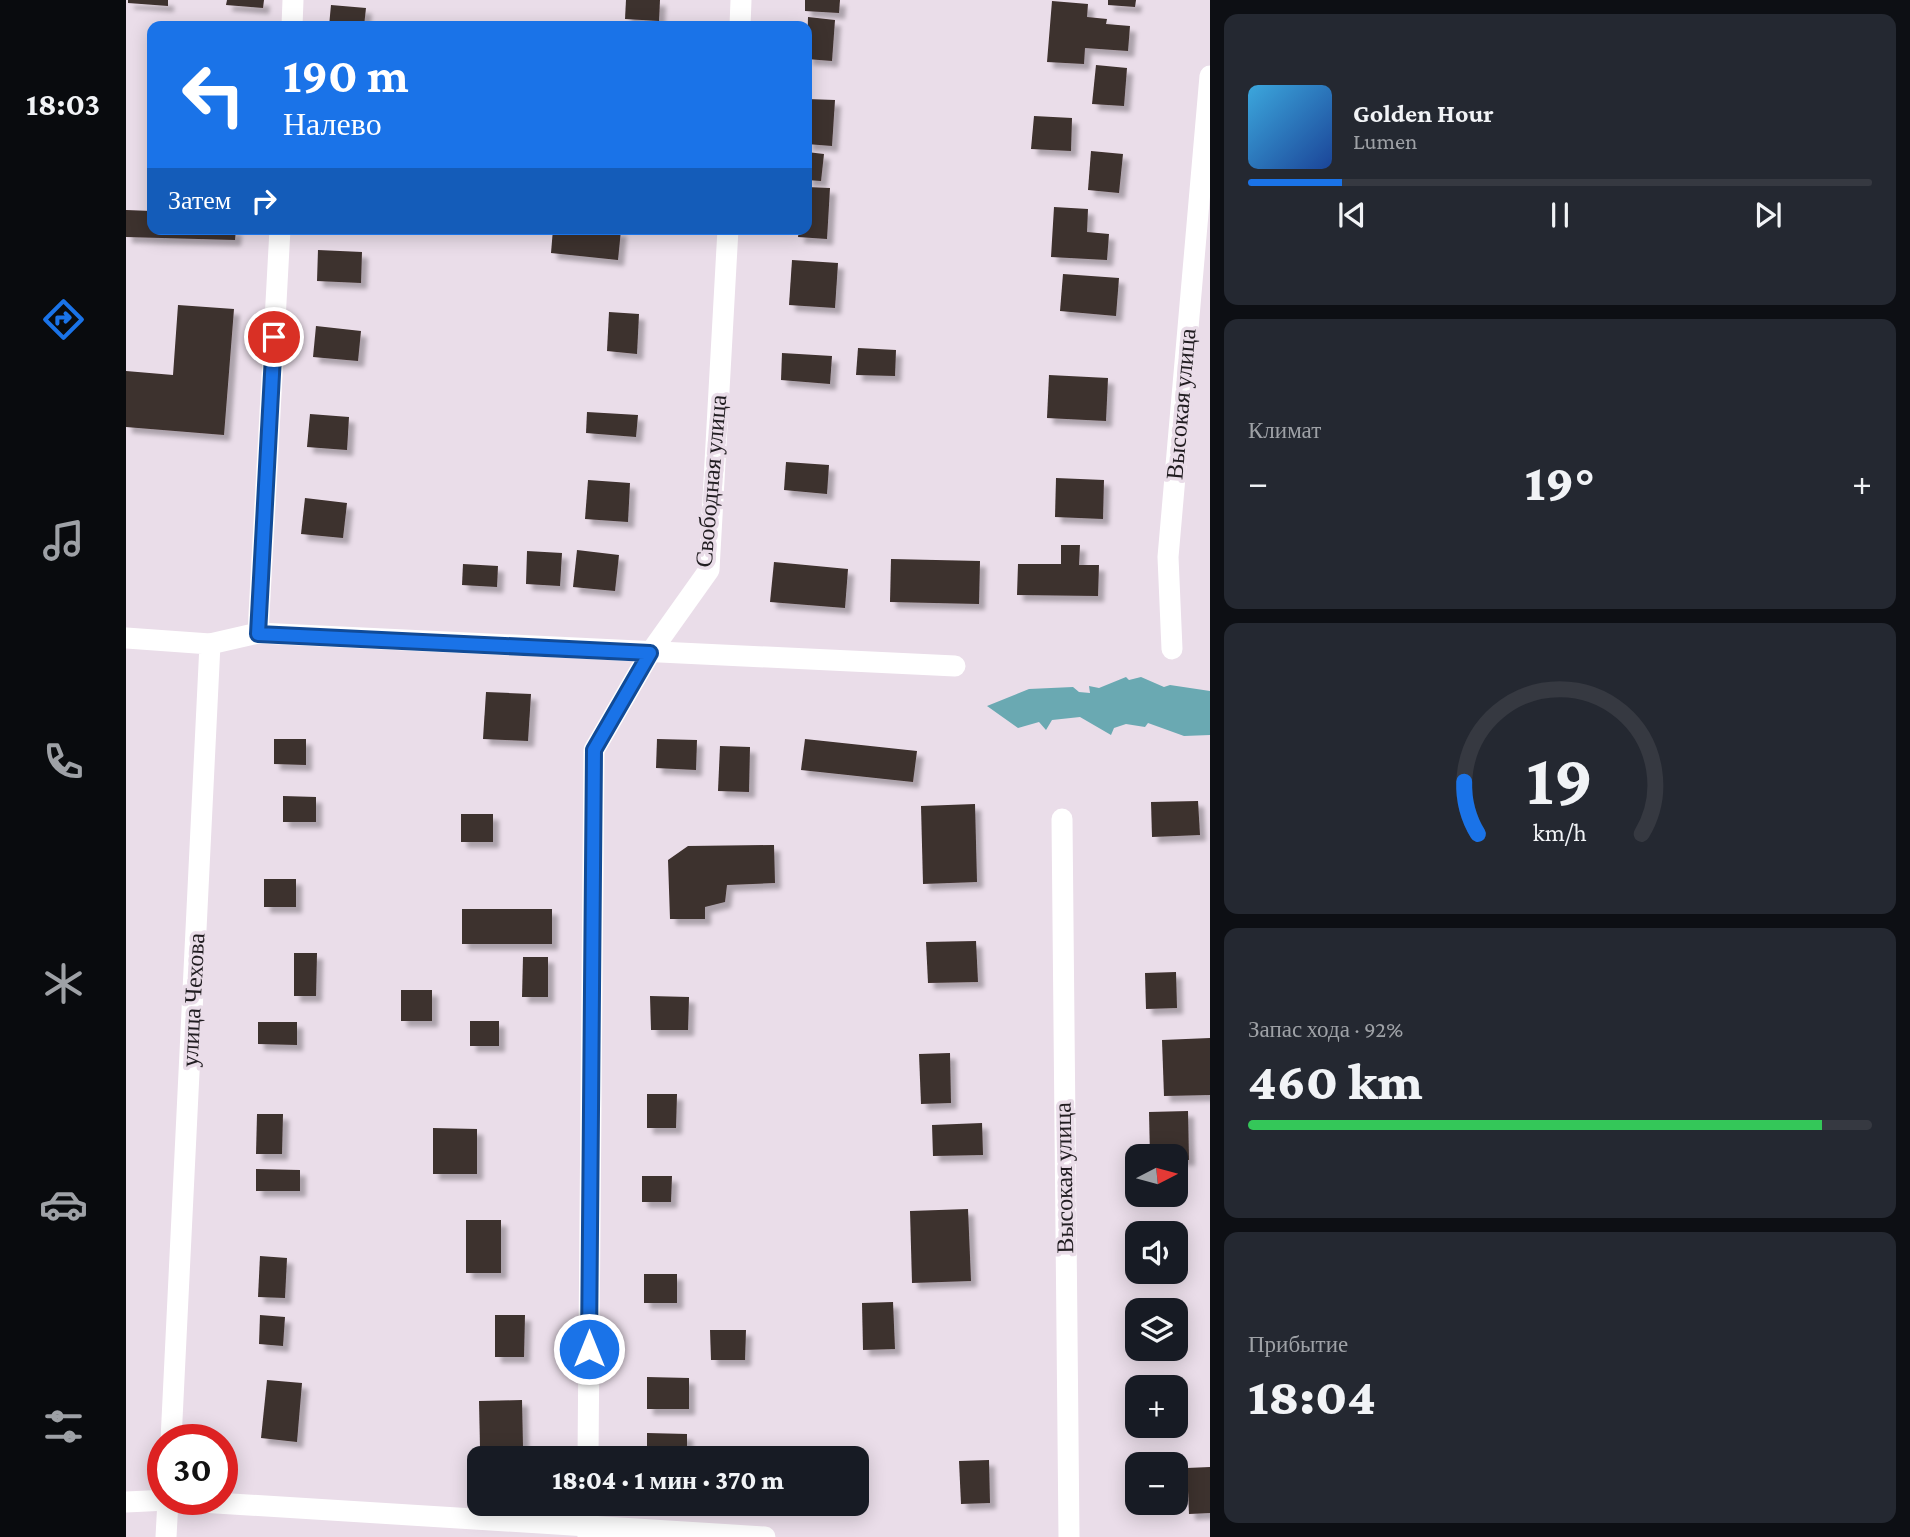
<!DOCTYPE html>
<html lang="ru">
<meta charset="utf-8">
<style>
body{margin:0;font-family:"Crimson Pro",serif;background:#242831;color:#f1f3f6;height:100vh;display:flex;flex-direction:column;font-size:26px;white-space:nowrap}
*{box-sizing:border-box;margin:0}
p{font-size:23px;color:#9ea1a6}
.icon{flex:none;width:38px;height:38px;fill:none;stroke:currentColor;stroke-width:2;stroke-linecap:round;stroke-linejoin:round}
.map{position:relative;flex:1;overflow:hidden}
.sheet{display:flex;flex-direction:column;gap:14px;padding:14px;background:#0d0f14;width:700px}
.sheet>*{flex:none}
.top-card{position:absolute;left:21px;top:21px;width:665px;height:214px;border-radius:14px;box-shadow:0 4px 18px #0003;background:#1a73e8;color:#fff;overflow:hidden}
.needle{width:46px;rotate:84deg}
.buttons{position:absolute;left:999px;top:1144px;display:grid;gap:14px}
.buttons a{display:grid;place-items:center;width:63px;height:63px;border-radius:14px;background:#171b24;box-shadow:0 4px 18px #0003;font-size:35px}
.speed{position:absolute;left:21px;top:1424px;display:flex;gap:14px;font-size:35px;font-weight:700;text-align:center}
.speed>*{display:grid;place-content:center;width:91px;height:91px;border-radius:50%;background:#171b24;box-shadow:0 4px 18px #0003;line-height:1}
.speed .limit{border:10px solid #d22;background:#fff;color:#111}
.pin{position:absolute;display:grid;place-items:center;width:60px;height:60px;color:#fff;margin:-30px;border:4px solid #fff;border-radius:50%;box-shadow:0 2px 7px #0007}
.me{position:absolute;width:77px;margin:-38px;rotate:0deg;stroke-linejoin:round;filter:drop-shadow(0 0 5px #0008)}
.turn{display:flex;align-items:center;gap:24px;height:147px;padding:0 21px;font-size:32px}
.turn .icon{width:91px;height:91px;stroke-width:2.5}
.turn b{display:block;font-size:49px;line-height:60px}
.then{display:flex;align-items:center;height:66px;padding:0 21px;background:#0003;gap:14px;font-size:26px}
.big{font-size:52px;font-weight:800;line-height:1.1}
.sheet .tile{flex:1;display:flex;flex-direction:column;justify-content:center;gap:10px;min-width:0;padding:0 24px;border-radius:14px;background:#242831}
.sheet .dial{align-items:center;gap:0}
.dial svg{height:182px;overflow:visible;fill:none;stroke:#363941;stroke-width:7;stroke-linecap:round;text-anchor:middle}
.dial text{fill:#f1f3f6;stroke:none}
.song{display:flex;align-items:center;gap:21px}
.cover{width:84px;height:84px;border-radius:10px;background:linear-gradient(135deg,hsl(200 70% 55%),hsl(220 70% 35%))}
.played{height:7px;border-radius:4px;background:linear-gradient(90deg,#1a73e8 15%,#363941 15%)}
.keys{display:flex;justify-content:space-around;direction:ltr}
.heat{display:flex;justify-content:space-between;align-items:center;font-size:38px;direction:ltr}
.charge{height:10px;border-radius:5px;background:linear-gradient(90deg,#34c759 92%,#363941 0)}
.trip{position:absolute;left:341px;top:1446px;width:402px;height:70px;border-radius:14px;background:#171b24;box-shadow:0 4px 18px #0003;font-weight:800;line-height:70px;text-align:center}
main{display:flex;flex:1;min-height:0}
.tabs{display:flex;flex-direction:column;width:126px;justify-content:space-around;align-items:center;background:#090b0e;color:#9ea1a6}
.tabs .icon{width:49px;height:49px}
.tabs .current{color:#1a73e8}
.tabs b{font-size:32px;color:#f1f3f6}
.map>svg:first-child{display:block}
</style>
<main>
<nav class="tabs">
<b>18:03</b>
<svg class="icon current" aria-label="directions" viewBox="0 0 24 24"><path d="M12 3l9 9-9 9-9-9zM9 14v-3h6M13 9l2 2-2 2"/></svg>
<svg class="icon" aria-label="music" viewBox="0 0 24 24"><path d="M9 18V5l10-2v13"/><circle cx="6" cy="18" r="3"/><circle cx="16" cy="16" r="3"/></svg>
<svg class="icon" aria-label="phone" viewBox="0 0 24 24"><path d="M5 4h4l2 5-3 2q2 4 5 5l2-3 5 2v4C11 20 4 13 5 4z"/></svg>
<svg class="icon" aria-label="climate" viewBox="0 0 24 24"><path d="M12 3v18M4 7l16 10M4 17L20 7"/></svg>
<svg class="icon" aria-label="car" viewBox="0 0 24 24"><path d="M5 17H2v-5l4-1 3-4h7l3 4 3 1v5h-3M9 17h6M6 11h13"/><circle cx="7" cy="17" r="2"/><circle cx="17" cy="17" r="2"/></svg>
<svg class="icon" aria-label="filters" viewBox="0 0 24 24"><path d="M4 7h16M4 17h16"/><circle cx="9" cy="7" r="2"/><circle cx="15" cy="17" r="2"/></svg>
</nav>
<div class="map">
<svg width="1084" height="1537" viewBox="0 0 1084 1537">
<defs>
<filter id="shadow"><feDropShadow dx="6" dy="6" stdDeviation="2" flood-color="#0004"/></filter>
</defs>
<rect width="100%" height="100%" fill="#eadde9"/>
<!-- water -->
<path fill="#6aa9b2" d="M1000 677 1003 680 1015 677 1038 687 1044 685 1084 691V735L1058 736 1022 723 1019 727 1000 724 988 728 985 735 954 717 926 720 920 730 913 722 892 728 861 706 903 689 947 687 953 692 964 693 963 686 973 688Z"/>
<!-- building -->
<g fill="#3e302d" filter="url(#shadow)">
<path d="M2 0H42V6L2 3Z"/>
<path d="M101 0H138L137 8 100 5Z"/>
<path d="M500 0H534L533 21 499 19Z"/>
<path d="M679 0H714L713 13 679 11Z"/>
<path d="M982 0H1010L1009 7 982 5Z"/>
<path d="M926 1 962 4 961 17 981 19 980 24 1004 26 1002 51 959 48 958 64 921 62Z"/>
<path d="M205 5 240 8 238 26H203Z"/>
<path d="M682 17 709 20 706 61 681 59Z"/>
<path d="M970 65 1001 68 998 106 966 104Z"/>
<path d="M681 99 709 100 706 146 681 144Z"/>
<path d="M908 116 946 118 945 151 905 149Z"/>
<path d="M965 151 997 154 993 193 962 190Z"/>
<path d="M681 152 698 154 695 181 681 180Z"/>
<path d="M681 187 704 188 701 239 672 237 673 229H681Z"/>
<path d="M928 207 962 209 961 232 983 234 981 260 925 257Z"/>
<path d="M0 210 26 211V229H110L109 240 0 237Z"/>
<path d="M427 229 495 230 492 260 425 253Z"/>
<path d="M192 250 236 252 235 283 191 281Z"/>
<path d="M666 260 712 263 709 308 663 305Z"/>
<path d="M937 274 993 278 990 316 934 311Z"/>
<path d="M52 305 108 309 98 435 0 427V371L47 375Z"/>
<path d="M483 312 513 314 511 354 481 351Z"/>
<path d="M190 326 235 331 232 361 187 357Z"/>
<path d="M732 348 770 350 769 376 730 375Z"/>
<path d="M656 353 706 356 704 384 655 380Z"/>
<path d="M923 375 982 378 980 421 921 418Z"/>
<path d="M461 412 512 415 510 437 460 433Z"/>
<path d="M184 414 223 417 221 450 181 447Z"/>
<path d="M660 462 703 465 701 494 658 490Z"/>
<path d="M930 478 978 480 977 519 929 517Z"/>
<path d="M462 480 504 483 502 522 459 519Z"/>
<path d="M179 498 221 503 217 538 175 534Z"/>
<path d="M935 545H954L953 565H973L972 596 891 595 892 564H935Z"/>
<path d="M451 550 493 555 489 591 447 587Z"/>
<path d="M401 551 436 553 434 586 400 584Z"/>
<path d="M765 559 854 561 853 604 764 602Z"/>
<path d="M648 562 722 569 719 608 644 602Z"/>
<path d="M337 564 372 566 371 587 336 585Z"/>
<path d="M360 692 405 694 402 741 357 739Z"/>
<path d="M148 739H180V765L148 764Z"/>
<path d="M531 739 571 740 570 770 530 768Z"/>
<path d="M679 739 791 751 787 782 675 770Z"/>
<path d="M594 746 624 747 623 792 592 791Z"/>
<path d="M157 796 190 797V822H157Z"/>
<path d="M1072 801 1074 835 1026 837 1025 802Z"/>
<path d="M849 804 851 882 797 884 795 806Z"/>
<rect x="335" y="814" width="32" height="28"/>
<path d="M648 845 649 883 601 885 599 902 579 907V919H544L542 860 562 846Z"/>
<rect x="138" y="879" width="32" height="28"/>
<rect x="336" y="909" width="90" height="35"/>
<path d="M850 941 852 982 802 983 800 942Z"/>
<path d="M168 953H191L190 996H168Z"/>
<path d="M397 957H422V997H396Z"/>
<path d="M1050 972 1051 1008 1020 1009 1019 973Z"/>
<rect x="275" y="990" width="31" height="31"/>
<path d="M524 996 563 997 562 1030H525Z"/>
<rect x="344" y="1021" width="29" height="25"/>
<path d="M132 1022H171V1045L132 1044Z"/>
<path d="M1084 1038V1095L1038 1096 1036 1040Z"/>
<path d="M824 1053 825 1103 795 1104 793 1054Z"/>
<path d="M521 1094H551L550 1128H521Z"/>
<path d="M1062 1111 1063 1160 1024 1157 1023 1112Z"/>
<path d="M131 1114H157L156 1154H130Z"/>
<path d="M856 1123 857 1155 807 1156 806 1125Z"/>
<path d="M307 1128 351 1129V1174H307Z"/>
<path d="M130 1169 174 1170V1191H130Z"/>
<path d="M516 1176H546L545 1202H516Z"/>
<path d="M842 1209 845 1281 786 1283 784 1211Z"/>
<rect x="340" y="1220" width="35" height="53"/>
<path d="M134 1256 161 1258 159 1298 132 1297Z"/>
<rect x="518" y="1274" width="33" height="29"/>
<path d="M767 1302 769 1349 737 1350 736 1303Z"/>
<path d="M134 1315 159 1317 157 1346 133 1344Z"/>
<path d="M369 1315H399L398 1357H369Z"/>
<path d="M584 1330H620L619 1360H585Z"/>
<path d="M521 1377 563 1378V1409H521Z"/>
<path d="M141 1380 176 1383 171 1442 135 1438Z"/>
<path d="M1049 1382V1388H1012V1383Z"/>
<path d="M396 1400 397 1447 354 1448 353 1401Z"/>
<path d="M521 1433 561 1434V1458H521Z"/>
<path d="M863 1460 864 1503 835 1504 833 1461Z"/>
<path d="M1084 1467V1513L1063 1514 1061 1468Z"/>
</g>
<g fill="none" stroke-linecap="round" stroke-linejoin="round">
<!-- street -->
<g stroke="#fff" stroke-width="21">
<path d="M166 26 167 0"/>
<path d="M614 26 615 0"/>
<path d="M132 633 154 229"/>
<path d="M0 638 84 644 45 1440"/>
<path d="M84 644 132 633 829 666"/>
<path d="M1046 649 1042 557 1084 76"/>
<path d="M936 819 943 1537"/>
<path d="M462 1458 468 750 524 653 583 570 602 229"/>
<path d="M0 1502 42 1500 639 1537"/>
<path d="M40 1537 42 1500"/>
<path d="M462 1537V1503"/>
</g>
</g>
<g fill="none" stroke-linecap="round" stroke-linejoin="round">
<!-- route casing -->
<g stroke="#114b97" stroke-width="18">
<path id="route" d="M148 337 132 634 524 653 468 750 463 1349"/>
</g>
<!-- route -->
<use href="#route" stroke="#1a73e8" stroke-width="12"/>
</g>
<g text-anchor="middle" stroke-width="7" stroke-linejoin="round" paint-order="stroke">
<!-- street labels -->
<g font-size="24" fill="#211d21" stroke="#eadde9">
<text transform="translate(1055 404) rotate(-85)" y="8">Высокая улица</text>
<text transform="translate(585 481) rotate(-85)" y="8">Свободная улица</text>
<text transform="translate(67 1000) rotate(-87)" y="8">улица Чехова</text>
<text transform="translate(938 1178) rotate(-91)" y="8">Высокая улица</text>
</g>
</g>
</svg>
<div class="buttons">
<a><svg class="needle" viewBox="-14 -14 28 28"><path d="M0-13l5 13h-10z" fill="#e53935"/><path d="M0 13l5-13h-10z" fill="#9ea1a6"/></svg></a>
<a><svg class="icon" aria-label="sound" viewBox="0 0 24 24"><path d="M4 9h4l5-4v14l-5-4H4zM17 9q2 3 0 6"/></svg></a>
<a><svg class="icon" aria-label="layers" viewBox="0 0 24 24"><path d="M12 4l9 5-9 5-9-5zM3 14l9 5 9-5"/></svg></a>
<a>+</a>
<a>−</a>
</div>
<div class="speed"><div class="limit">30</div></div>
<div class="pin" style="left:148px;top:337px;background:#d93025"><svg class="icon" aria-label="arrive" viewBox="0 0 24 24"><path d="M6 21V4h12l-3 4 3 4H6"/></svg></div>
<svg class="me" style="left:463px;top:1349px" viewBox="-20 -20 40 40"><circle r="17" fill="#1a73e8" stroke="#fff" stroke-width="3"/><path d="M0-11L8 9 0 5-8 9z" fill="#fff"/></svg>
<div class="trip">18:04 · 1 мин · 370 m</div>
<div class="top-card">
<div class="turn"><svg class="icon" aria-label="left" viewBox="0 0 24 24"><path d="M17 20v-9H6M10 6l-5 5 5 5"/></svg><div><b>190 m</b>Налево</div></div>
<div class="then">Затем<svg class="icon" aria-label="right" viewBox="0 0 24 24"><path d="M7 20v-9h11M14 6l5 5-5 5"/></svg></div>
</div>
</div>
<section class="sheet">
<div class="tile">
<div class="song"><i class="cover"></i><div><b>Golden Hour</b><p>Lumen</p></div></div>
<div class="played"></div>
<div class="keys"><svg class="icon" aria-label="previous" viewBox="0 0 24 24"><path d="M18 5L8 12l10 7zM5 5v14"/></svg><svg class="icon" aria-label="pause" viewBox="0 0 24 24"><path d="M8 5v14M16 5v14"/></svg><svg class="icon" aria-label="next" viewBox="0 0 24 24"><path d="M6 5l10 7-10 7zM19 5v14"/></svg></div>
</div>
<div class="tile"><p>Климат</p>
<div class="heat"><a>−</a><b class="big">19°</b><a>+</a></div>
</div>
<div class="tile dial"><svg viewBox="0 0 100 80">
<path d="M14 69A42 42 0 1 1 86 69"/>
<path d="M14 69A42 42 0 0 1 8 46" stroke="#1a73e8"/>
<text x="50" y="56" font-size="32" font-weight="700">19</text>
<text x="50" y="72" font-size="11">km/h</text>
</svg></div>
<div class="tile"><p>Запас хода · 92%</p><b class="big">460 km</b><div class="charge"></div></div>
<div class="tile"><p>Прибытие</p><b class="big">18:04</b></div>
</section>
</main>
